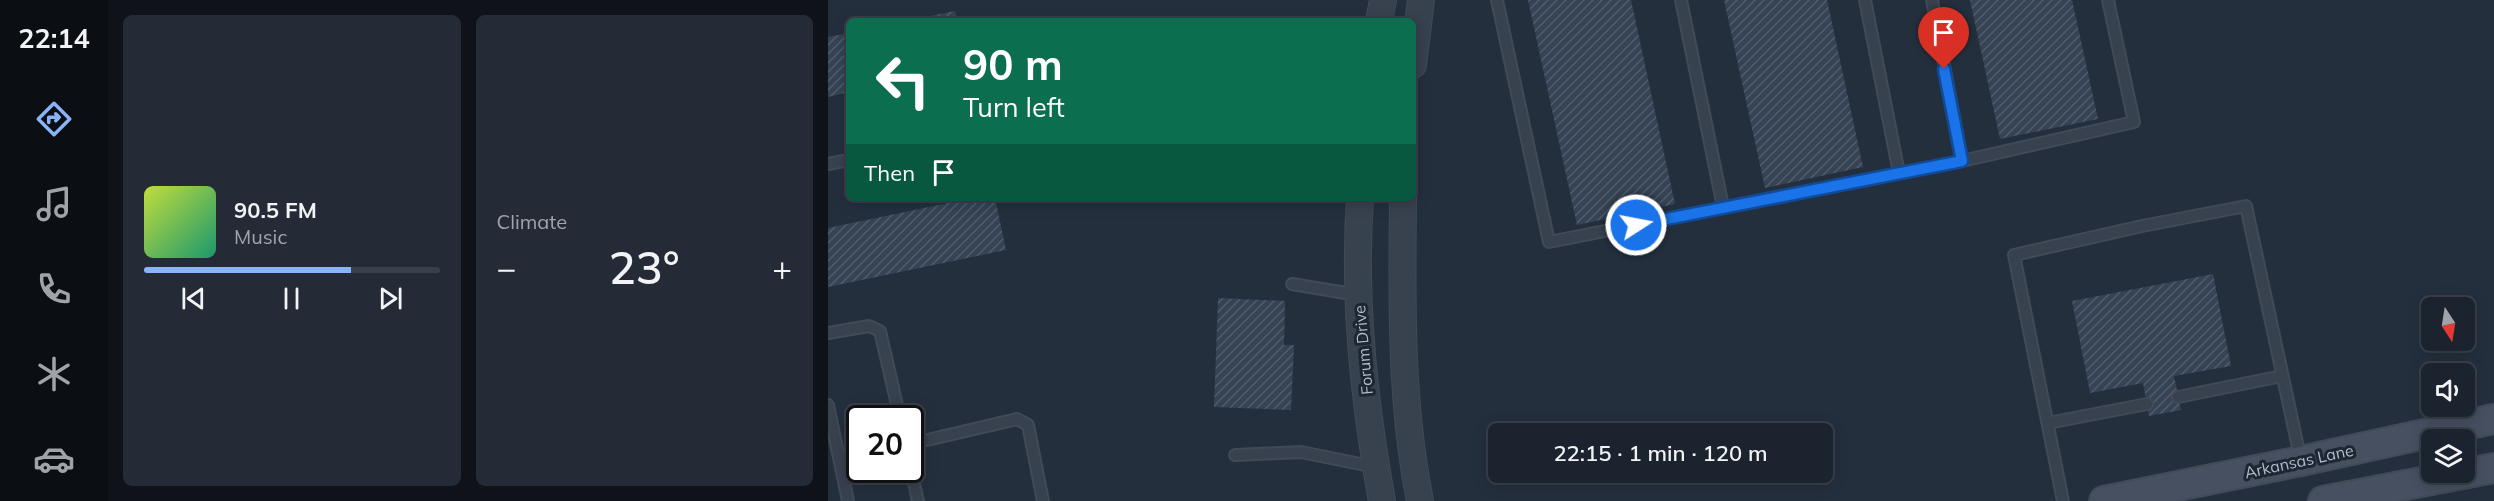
<!DOCTYPE html>
<meta charset="utf-8">
<style>
body{margin:0;font-family:Mulish,sans-serif;background:#242b36;color:#f1f3f6;height:100vh;display:flex;flex-direction:column;font-size:22px;white-space:nowrap}
*{box-sizing:border-box;margin:0}
p{font-size:20px;color:#a0a4aa}
.icon{flex:none;width:33px;height:33px;fill:none;stroke:currentColor;stroke-width:2;stroke-linecap:round;stroke-linejoin:round}
.map{position:relative;flex:1;overflow:hidden}
.sheet{display:flex;flex-direction:column;gap:15px;padding:15px;background:#0f1319;width:720px}
.sheet>*{flex:none}
.hud{position:absolute;left:18px;top:18px;width:570px;height:183px;border-radius:9px;box-shadow:0 3px 15px #0003,0 0 0 2px #39404a;background:#0b6e4f;color:#fff;overflow:hidden}
.needle{width:39px;rotate:168deg}
.controls{position:absolute;left:1593px;top:297px;display:grid;gap:12px}
.controls a{display:grid;place-items:center;width:54px;height:54px;border-radius:9px;background:#1b232e;box-shadow:0 3px 15px #0003,0 0 0 2px #39404a;font-size:30px}
.speed{position:absolute;left:18px;top:405px;display:flex;gap:12px;font-size:30px;font-weight:700;text-align:center}
.speed>*{display:grid;place-content:center;width:78px;height:78px;border-radius:50%;background:#1b232e;box-shadow:0 3px 15px #0003,0 0 0 2px #39404a;line-height:1}
.speed .limit{border:3px solid #111;border-radius:9px;background:#fff;color:#111}
.pin{position:absolute;display:grid;place-items:center;width:51px;height:51px;color:#fff;margin:-62px -26px;border-radius:50% 50% 50% 0;rotate:-45deg;box-shadow:0 0 6px #0007}
.pin .icon{rotate:45deg}
.me{position:absolute;width:66px;margin:-33px;rotate:79deg;stroke-linejoin:round;filter:drop-shadow(0 0 4px #0008)}
.turn{display:flex;align-items:center;gap:21px;height:126px;padding:0 18px;font-size:27px}
.turn .icon{width:78px;height:78px;stroke-width:2.5}
.turn b{display:block;font-size:42px;line-height:51px}
.then{display:flex;align-items:center;height:57px;padding:0 18px;background:#0003;gap:12px;font-size:22px}
.big{font-size:45px;font-weight:600;line-height:1.1}
.sheet .card{flex:1;display:flex;flex-direction:column;justify-content:center;gap:9px;min-width:0;padding:0 21px;border-radius:9px;background:#242b36}
.song{display:flex;align-items:center;gap:18px}
.cover{width:72px;height:72px;border-radius:9px;background:linear-gradient(135deg,hsl(70 70% 55%),hsl(160 70% 35%))}
.played{height:6px;border-radius:3px;background:linear-gradient(90deg,#8ab4f8 70%,#39404a 70%)}
.keys{display:flex;justify-content:space-around;direction:ltr}
.heat{display:flex;justify-content:space-between;align-items:center;font-size:33px;direction:ltr}
.sheet .tiles{flex:1;display:grid;gap:15px;grid-template-columns:repeat(2,1fr)}
.trip{position:absolute;left:660px;top:423px;width:345px;height:60px;border-radius:9px;background:#1b232e;box-shadow:0 3px 15px #0003,0 0 0 2px #39404a;font-weight:600;line-height:60px;text-align:center}
main{display:flex;flex:1;min-height:0}
.tab-bar{display:flex;flex-direction:column;width:108px;justify-content:space-around;align-items:center;background:#0b0e12;color:#a0a4aa}
.tab-bar .icon{width:42px;height:42px}
.tab-bar .selected{color:#8ab4f8}
.tab-bar b{font-size:27px;color:#f1f3f6}
.map>svg:first-child{display:block}
</style>
<main>
<nav class="tab-bar">
<b>22:14</b>
<svg class="icon selected" aria-label="directions" viewBox="0 0 24 24"><path d="M12 3l9 9-9 9-9-9zM9 14v-3h6M13 9l2 2-2 2"/></svg>
<svg class="icon" aria-label="music" viewBox="0 0 24 24"><path d="M9 18V5l10-2v13"/><circle cx="6" cy="18" r="3"/><circle cx="16" cy="16" r="3"/></svg>
<svg class="icon" aria-label="phone" viewBox="0 0 24 24"><path d="M5 4h4l2 5-3 2q2 4 5 5l2-3 5 2v4C11 20 4 13 5 4z"/></svg>
<svg class="icon" aria-label="climate" viewBox="0 0 24 24"><path d="M12 3v18M4 7l16 10M4 17L20 7"/></svg>
<svg class="icon" aria-label="car" viewBox="0 0 24 24"><path d="M5 17H2v-5l4-1 3-4h7l3 4 3 1v5h-3M9 17h6M6 11h13"/><circle cx="7" cy="17" r="2"/><circle cx="17" cy="17" r="2"/></svg>
</nav>
<section class="sheet">
<div class="tiles">
<div class="card">
<div class="song"><i class="cover"></i><div><b>90.5 FM</b><p>Music</p></div></div>
<div class="played"></div>
<div class="keys"><svg class="icon" aria-label="previous" viewBox="0 0 24 24"><path d="M18 5L8 12l10 7zM5 5v14"/></svg><svg class="icon" aria-label="pause" viewBox="0 0 24 24"><path d="M8 5v14M16 5v14"/></svg><svg class="icon" aria-label="next" viewBox="0 0 24 24"><path d="M6 5l10 7-10 7zM19 5v14"/></svg></div>
</div>
<div class="card"><p>Climate</p>
<div class="heat"><a>−</a><b class="big">23°</b><a>+</a></div>
</div>
</div>
</section>
<div class="map">
<svg width="1666" height="501" viewBox="0 0 1666 501">
<defs>
<pattern id="building-hatch" width="6" height="6" patternUnits="userSpaceOnUse" patternTransform="scale(1.5)"><rect width="6" height="6" fill="#364354"/><path d="M-1 1l2-2M0 6l6-6M5 7l2-2" fill="none" stroke="#515c6b"/></pattern>
</defs>
<rect width="100%" height="100%" fill="#242f3e"/>
<!-- building -->
<g fill="url(#building-hatch)">
<path d="M700 0H803L847 204 749 225Z"/>
<path d="M896 0H999L1035 167 937 188Z"/>
<path d="M1142 0H1244L1270 119 1172 139Z"/>
<path d="M127 11 129 21H82V20Z"/>
<path d="M21 33V92L0 97V37Z"/>
<path d="M144 198H167L178 250 0 287V228Z"/>
<path d="M1385 274 1403 366 1346 376 1353 410 1321 416 1315 383 1262 393 1244 301Z"/>
<path d="M390 298 457 301 456 345H466L463 410 386 407Z"/>
</g>
<g fill="none" stroke-linecap="round" stroke-linejoin="round">
<!-- service casing -->
<g stroke="#414a57" stroke-width="14">
<g id="service">
<path d="M669 0 721 242 1134 161 1104 0"/>
<path d="M853 0 895 207"/>
<path d="M1037 0 1071 173"/>
<path d="M1134 161 1306 122 1280 0"/>
<path d="M0 164 21 160"/>
<path d="M464 284 530 295"/>
<path d="M0 333 41 326 52 331 72 418"/>
<path d="M1350 397 1454 376"/>
<path d="M0 405 20 501"/>
<path d="M1220 423 1319 404"/>
<path d="M82 444 189 419 200 425 215 501"/>
<path d="M407 455 473 452 547 467"/>
<path d="M82 465 90 501"/>
<path d="M1235 501 1186 255 1314 226 1418 206 1473 461"/>
</g>
</g>
<!-- tertiary casing -->
<g stroke="#414a57" stroke-width="28">
<g id="tertiary">
<path d="M551 21 555 0"/>
<path d="M585 65 593 0"/>
<path d="M532 198C525 300 536 401 554 501"/>
<path d="M575 198C574 299 572 401 592 501"/>
</g>
</g>
<!-- secondary casing -->
<g stroke="#414a57" stroke-width="32">
<g id="secondary">
<path d="M1276 501 1473 461 1666 419"/>
<path d="M1495 501 1666 468"/>
</g>
</g>
<!-- service -->
<use href="#service" stroke="#38414e" stroke-width="10"/>
<!-- tertiary -->
<use href="#tertiary" stroke="#38414e" stroke-width="26"/>
<!-- secondary -->
<use href="#secondary" stroke="#465061" stroke-width="28"/>
</g>
<g fill="none" stroke-linecap="round" stroke-linejoin="round">
<!-- route casing -->
<g stroke="#114b97" stroke-width="15">
<path id="route" d="M808 225 1134 161 1116 69"/>
</g>
<!-- route -->
<use href="#route" stroke="#1a73e8" stroke-width="10"/>
</g>
<g text-anchor="middle" stroke-width="6" stroke-linejoin="round" paint-order="stroke">
<!-- street labels -->
<g font-size="16" fill="#b4bcc9" stroke="#1d2633">
<text transform="translate(535 350) rotate(-95)" y="6">Forum Drive</text>
<text transform="translate(1471 461) rotate(-12)" y="6">Arkansas Lane</text>
</g>
</g>
</svg>
<div class="controls">
<a><svg class="needle" viewBox="-14 -14 28 28"><path d="M0-13l5 13h-10z" fill="#e53935"/><path d="M0 13l5-13h-10z" fill="#a0a4aa"/></svg></a>
<a><svg class="icon" aria-label="sound" viewBox="0 0 24 24"><path d="M4 9h4l5-4v14l-5-4H4zM17 9q2 3 0 6"/></svg></a>
<a><svg class="icon" aria-label="layers" viewBox="0 0 24 24"><path d="M12 4l9 5-9 5-9-5zM3 14l9 5 9-5"/></svg></a>
</div>
<div class="speed"><div class="limit">20</div></div>
<div class="pin" style="left:1116px;top:69px;background:#d93025"><svg class="icon" aria-label="arrive" viewBox="0 0 24 24"><path d="M6 21V4h12l-3 4 3 4H6"/></svg></div>
<svg class="me" style="left:808px;top:225px" viewBox="-20 -20 40 40"><circle r="17" fill="#1a73e8" stroke="#fff" stroke-width="3"/><path d="M0-11L8 9 0 5-8 9z" fill="#fff"/></svg>
<div class="trip">22:15 · 1 min · 120 m</div>
<div class="hud">
<div class="turn"><svg class="icon" aria-label="left" viewBox="0 0 24 24"><path d="M17 20v-9H6M10 6l-5 5 5 5"/></svg><div><b>90 m</b>Turn left</div></div>
<div class="then">Then<svg class="icon" aria-label="arrive" viewBox="0 0 24 24"><path d="M6 21V4h12l-3 4 3 4H6"/></svg></div>
</div>
</div>
</main>
